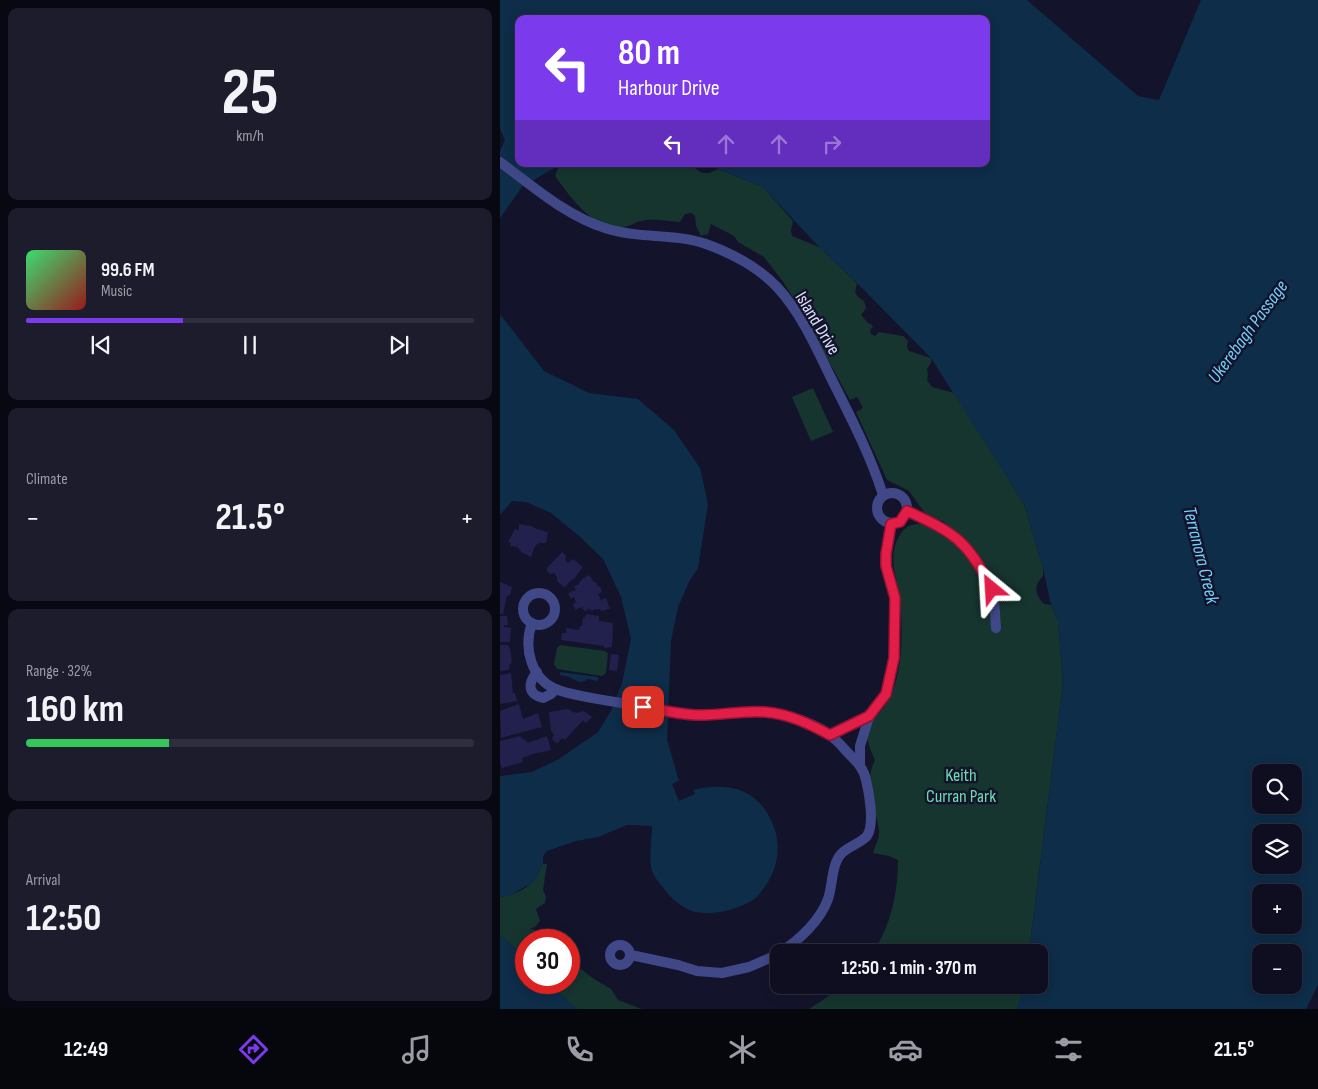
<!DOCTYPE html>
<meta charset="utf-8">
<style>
body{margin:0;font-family:"Sofia Sans Condensed",sans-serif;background:#1c1c2d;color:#f1f3f6;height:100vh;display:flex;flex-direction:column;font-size:19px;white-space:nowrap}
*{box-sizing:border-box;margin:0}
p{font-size:16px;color:#9b9ca5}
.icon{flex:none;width:28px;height:28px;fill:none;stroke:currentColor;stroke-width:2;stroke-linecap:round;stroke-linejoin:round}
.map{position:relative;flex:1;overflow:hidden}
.details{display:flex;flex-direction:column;gap:8px;padding:8px;background:#080812;width:500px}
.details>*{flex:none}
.top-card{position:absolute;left:15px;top:15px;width:475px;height:152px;border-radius:10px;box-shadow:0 2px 12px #0003,0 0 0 1px #2e2e3e;background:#7c3aed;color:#fff;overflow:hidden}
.buttons{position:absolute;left:752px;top:764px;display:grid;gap:10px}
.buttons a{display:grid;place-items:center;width:50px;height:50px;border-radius:10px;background:#0e0e20;box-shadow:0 2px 12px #0003,0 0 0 1px #2e2e3e;font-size:25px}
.speed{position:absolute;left:15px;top:929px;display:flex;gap:10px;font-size:25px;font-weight:700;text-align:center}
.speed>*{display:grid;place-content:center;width:65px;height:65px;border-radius:50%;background:#0e0e20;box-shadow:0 2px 12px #0003,0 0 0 1px #2e2e3e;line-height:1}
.speed .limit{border:8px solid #d22;background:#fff;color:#111}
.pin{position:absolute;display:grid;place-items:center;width:42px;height:42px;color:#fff;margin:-21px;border-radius:10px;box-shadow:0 2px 8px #0006}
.me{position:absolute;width:55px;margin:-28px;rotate:333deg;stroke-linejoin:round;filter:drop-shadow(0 0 4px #0008)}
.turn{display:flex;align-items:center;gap:18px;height:105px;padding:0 20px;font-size:22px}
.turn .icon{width:65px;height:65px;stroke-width:2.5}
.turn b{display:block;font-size:35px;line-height:42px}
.lanes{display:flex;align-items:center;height:48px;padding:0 20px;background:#0003;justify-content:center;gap:25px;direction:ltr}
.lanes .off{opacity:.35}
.big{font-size:38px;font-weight:700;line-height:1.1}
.details .tile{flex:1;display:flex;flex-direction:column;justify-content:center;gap:8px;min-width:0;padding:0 18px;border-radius:10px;background:#1c1c2d}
.details .dial{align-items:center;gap:0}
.dial b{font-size:65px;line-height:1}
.song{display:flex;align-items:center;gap:15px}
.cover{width:60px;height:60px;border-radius:8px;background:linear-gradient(135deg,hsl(140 70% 55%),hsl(0 70% 35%))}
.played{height:5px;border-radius:2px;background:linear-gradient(90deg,#7c3aed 35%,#2e2e3e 35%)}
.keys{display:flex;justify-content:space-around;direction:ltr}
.heat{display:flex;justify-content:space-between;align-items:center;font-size:28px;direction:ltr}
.charge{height:8px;border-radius:4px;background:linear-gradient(90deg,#34c759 32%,#2e2e3e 0)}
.trip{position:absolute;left:270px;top:944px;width:278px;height:50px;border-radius:10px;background:#0e0e20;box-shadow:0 2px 12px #0003,0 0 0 1px #2e2e3e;font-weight:700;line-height:50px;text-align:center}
.tabs{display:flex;height:80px;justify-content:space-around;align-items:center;background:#06060d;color:#9b9ca5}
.tabs .icon{width:35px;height:35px}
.tabs .selected{color:#7c3aed}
.tabs b{font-size:22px;color:#f1f3f6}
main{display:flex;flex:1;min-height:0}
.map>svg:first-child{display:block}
</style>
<main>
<section class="details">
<div class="tile dial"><b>25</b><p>km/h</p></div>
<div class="tile">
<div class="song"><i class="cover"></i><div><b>99.6 FM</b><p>Music</p></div></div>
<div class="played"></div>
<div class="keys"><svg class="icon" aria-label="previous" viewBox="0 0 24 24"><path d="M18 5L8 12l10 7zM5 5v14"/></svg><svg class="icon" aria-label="pause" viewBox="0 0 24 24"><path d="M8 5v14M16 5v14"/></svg><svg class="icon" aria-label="next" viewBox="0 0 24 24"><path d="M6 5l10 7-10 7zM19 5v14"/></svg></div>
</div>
<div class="tile"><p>Climate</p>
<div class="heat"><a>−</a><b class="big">21.5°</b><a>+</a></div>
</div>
<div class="tile"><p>Range · 32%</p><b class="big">160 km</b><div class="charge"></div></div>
<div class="tile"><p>Arrival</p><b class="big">12:50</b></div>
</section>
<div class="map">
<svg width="818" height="1009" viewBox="0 0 818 1009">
<rect width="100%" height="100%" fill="#13132b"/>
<!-- green -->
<g fill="#16352f">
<path d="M77 164H189L202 173H209L218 169 263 187 293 221 291 231 292 236 319 247 357 283 355 292 358 297 364 301 366 308 361 315 368 323 371 324 373 327 370 330 371 334 375 336 379 332 403 336 408 341 407 347 409 351 431 358V363L427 369 428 374 427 380 432 387 454 393 524 504 543 568V576C533 586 535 594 544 604L551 605 558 621 563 683 529 952H373C391 926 398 892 398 860L389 856 373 853C375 846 380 837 379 830 376 807 363 783 375 760 355 717 378 726 392 693 403 665 403 630 400 599 397 575 386 557 401 533 412 516 435 528 450 528L443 521 431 517 424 512 409 491 387 480 356 412 363 408 357 397 350 400 304 316 284 283 264 257 238 242 234 236 211 224 208 234 201 236 196 226 195 216 191 213 185 214 180 222C168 221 154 218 141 221 135 222 129 227 123 227 93 230 71 198 55 176L58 168Z"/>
<path d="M313 388 333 432 311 441 292 397Z"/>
<path d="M60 645 105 651 108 654 106 673 102 676 57 669 54 664 57 648Z"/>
<path d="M43 864H47L43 890 46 897 45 903 36 909 40 921 35 927 30 929 42 931 49 940H26V952L15 948 0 935V897C25 892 32 886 43 864Z"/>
<path d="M69 960 94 979 111 989 118 1000 142 1009H76L48 983 69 982Z"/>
<path d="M345 985H525L517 1009H309Z"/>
</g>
<!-- water -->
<g fill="#0e2d49" fill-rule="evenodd">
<path d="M0 0H527L638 96 659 100 701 0H818V985L806 1009H517L525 985H539V952H529L563 683 558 621 551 605 543 568 524 504 431 358 357 283 319 247 263 187 218 169 209 164H486V19H19V164H61L22 187 0 218V151L5 140 0 129ZM761 772H794V805H761ZM761 832H794V865H761ZM761 892H794V925H761ZM761 952H794V985H761Z"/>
<path d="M0 314 44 371 89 393 138 399 174 430 200 468 208 504 198 568 190 580 178 607 171 641 167 740 179 781 172 784 179 801 195 794 193 790C219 784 246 785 263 807 281 830 283 861 266 885 263 889 260 894 257 897 242 909 214 916 195 912 183 909 172 899 165 890 160 884 152 875 151 867 149 854 152 839 152 826L127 825 98 837 76 841 47 851 43 856V864L35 881 11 895 0 897V776L32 772 59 759 98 732 111 711 122 683 131 639 121 597 103 559 79 536 51 513 26 502 12 501 0 515Z"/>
<path d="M60 672 98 677V681L88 679C80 685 76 680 69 677 66 676 63 676 60 675Z"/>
<path d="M0 935 15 948 26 952V982L48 983 77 1009H0Z"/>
</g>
<!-- building -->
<g fill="#22204c">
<path d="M19 524 31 526 37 529 48 532 46 543H39L35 546 31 557 21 552V551L17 547 10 546 11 543 8 542 15 529 19 530Z"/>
<path d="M62 552 66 555 65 560 68 563 73 559 83 567 73 580 72 579 66 586 64 587 57 581V577L54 573 50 574 47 571V568Z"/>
<path d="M89 575 94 582H96L98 587 100 586 102 592 98 594 101 600 106 598 110 609 101 611 100 609 97 610 96 609 91 611 90 609 84 611 82 607 75 610 73 604 76 603 74 597 71 599 68 593 76 590 74 586 80 584 79 582 82 580V579Z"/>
<path d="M0 582 12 587 10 595 7 596 3 614H0Z"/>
<path d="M86 614 99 616V621L113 623 112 647 104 648V646L61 640 62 633H66V628L79 630 80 626H82L83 617 85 618Z"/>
<path d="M0 616H7L8 625H4V627L11 628 10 642H0Z"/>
<path d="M0 645H8L10 648 12 663 10 664 9 670 0 671Z"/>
<path d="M111 654 119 655 117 671 109 670Z"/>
<path d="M11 673 13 693H15L17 701 0 704V675Z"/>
<path d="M19 704 23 719 38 713 42 727 1 738 0 711Z"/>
<path d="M66 709 71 710 72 713 73 711 76 713 84 711 92 717 86 723 83 720 65 740 62 738 58 743H56L52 739 54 734 51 731 49 712Z"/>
<path d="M20 736 24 740H26L27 743 47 736 51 750 33 754 22 758 23 762 2 768 0 762V741Z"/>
</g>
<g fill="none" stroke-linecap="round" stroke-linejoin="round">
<!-- minor -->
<g stroke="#404888" stroke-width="10">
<path d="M0 162C33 186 66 216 105 228 138 239 174 233 206 244 231 253 258 267 277 287 301 313 316 347 331 378 350 416 370 454 383 495"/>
<circle cx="392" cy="508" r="15"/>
<path d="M407 511C440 527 458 534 479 566 484 572 489 582 492 589 495 601 495 616 496 628"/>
<circle cx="39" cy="609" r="16"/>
<path d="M32 623C23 648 31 680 58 690 78 697 100 699 121 703 146 708 171 714 196 715 225 716 254 708 283 715 299 719 319 725 331 736 338 741 344 749 350 755 357 762 364 769 366 780 369 792 375 824 367 836 361 843 349 846 342 853 331 864 333 885 328 899 320 921 299 940 281 952"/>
<path d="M37 672C28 683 27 694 43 698L51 694 56 689"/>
<path d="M330 735 369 717 386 694 394 658 395 598 386 566V554L391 524"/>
<path d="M360 765V746L369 717"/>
<circle cx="120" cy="955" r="10"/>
<path d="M131 955 178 965 197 971 222 973 249 967 279 954"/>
</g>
</g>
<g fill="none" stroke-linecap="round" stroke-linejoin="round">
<!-- route casing -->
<g stroke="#92132f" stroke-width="12">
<path id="route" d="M143 707C160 710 178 714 196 715 219 716 242 710 265 712 289 714 310 724 330 735L369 716 386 694 394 658 395 598 386 566V554L391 524 400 522 407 511C455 533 468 541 492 589"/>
</g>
<!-- route -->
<use href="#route" stroke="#e11d48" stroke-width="9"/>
</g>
<g text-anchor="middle" stroke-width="5" stroke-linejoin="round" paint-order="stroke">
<!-- street labels -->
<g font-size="18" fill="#dfe0fe" stroke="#13132b">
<text transform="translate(318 323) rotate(59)" y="6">Island Drive</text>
</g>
<!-- park labels -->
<g font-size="18" fill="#6cdcaf" stroke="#13132b">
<text x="461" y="781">Keith<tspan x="461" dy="21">Curran Park</tspan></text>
</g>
<!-- water labels -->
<g font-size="19" font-style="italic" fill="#71cff9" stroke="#13132b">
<text transform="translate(747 331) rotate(-54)" y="7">Ukerebagh Passage</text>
<text transform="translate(702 555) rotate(76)" y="7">Terranora Creek</text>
</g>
</g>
</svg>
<div class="buttons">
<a><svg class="icon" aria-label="search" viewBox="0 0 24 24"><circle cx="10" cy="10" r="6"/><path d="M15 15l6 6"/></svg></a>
<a><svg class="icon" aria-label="layers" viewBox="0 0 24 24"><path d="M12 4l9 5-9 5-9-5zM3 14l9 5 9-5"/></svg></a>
<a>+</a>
<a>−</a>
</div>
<div class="speed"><div class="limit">30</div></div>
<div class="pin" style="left:143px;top:707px;background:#d93025"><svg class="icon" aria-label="arrive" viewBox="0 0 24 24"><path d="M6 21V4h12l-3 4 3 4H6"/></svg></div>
<svg class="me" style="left:492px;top:589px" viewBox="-20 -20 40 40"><path d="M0-17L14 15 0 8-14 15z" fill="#e11d48" stroke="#fff" stroke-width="4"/></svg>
<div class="trip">12:50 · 1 min · 370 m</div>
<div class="top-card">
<div class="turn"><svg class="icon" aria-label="left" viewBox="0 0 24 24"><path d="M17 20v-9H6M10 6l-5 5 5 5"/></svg><div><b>80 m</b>Harbour Drive</div></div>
<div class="lanes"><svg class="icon" aria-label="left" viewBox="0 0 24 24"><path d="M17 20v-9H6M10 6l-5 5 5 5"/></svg><svg class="icon off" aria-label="ahead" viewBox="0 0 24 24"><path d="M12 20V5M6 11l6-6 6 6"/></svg><svg class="icon off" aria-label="ahead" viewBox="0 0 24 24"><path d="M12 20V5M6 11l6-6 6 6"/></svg><svg class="icon off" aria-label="right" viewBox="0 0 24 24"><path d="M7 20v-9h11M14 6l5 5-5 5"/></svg></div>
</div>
</div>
</main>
<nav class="tabs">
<b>12:49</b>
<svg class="icon selected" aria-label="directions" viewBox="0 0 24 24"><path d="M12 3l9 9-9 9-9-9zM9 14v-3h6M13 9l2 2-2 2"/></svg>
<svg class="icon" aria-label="music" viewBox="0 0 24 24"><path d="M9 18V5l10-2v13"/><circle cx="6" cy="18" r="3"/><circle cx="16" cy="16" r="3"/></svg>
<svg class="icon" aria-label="phone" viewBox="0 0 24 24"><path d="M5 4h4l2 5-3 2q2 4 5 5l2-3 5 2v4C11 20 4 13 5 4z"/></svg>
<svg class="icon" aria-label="climate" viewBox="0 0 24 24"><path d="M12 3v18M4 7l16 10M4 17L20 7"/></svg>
<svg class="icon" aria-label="car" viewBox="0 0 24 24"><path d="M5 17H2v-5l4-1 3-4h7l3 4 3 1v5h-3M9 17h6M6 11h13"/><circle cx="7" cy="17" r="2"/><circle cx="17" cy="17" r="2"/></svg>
<svg class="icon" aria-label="filters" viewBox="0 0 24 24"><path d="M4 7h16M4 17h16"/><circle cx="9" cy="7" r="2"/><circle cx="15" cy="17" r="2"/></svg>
<b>21.5°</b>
</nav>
